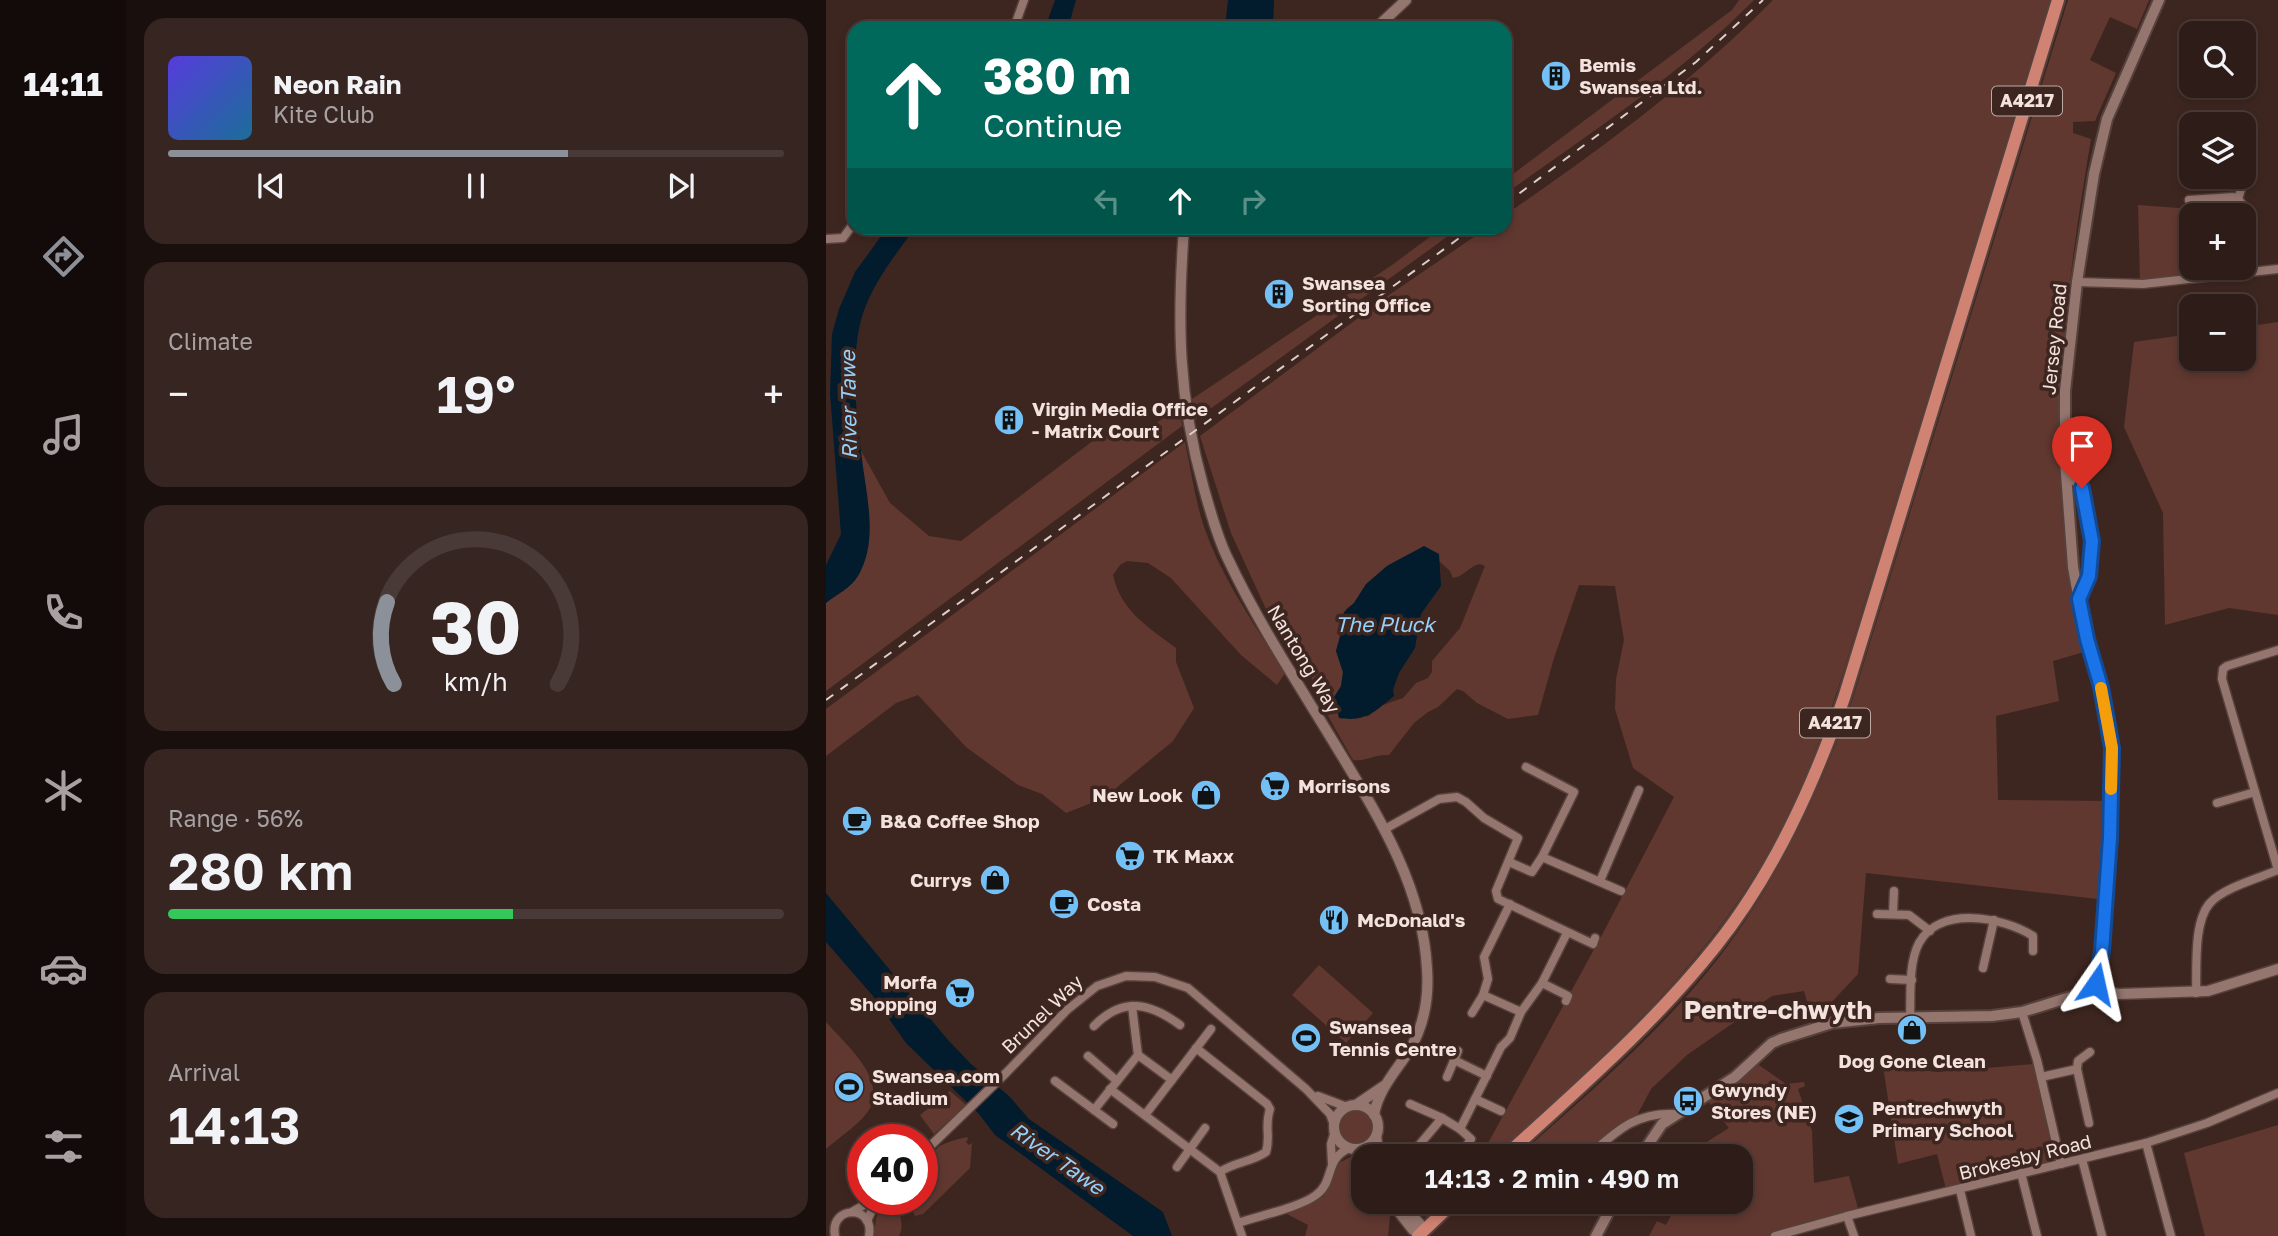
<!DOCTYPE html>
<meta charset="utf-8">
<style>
body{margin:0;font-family:"Golos Text",sans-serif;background:#362521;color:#f1f3f6;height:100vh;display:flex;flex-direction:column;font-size:26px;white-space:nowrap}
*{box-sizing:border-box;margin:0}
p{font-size:23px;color:#a7a1a2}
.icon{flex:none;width:38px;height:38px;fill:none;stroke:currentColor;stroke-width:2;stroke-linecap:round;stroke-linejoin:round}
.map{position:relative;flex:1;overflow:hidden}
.side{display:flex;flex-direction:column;gap:18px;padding:18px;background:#190f0d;width:700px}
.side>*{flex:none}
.hud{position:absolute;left:21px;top:21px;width:665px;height:214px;border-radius:21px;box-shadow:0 4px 10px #0003,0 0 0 2px #493a37;background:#00695c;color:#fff;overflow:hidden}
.controls{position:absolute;left:1353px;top:21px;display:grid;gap:14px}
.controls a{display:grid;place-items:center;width:77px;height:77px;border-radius:14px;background:#2e1c18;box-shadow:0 4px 10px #0003,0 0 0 2px #493a37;font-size:35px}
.speed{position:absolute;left:21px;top:1124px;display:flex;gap:14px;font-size:35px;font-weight:700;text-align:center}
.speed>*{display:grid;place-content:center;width:91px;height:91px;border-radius:50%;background:#2e1c18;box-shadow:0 4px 10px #0003,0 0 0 2px #493a37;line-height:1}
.speed .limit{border:10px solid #d22;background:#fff;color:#111}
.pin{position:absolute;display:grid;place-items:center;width:60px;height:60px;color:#fff;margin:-72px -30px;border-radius:50% 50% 50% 0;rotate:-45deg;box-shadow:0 0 7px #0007}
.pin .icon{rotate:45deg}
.me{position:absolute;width:77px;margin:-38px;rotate:11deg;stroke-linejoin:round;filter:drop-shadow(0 0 5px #0008)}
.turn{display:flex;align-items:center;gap:24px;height:147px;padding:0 21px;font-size:32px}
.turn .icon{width:91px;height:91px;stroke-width:2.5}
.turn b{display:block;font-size:49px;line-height:60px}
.lanes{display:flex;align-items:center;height:66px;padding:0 21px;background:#0003;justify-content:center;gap:35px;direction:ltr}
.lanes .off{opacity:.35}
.big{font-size:52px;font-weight:600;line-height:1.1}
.side .card{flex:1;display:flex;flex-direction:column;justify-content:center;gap:10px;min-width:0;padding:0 24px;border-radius:21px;background:#362521}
.side .dial{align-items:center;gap:0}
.dial svg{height:182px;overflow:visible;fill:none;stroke:#493a37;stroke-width:7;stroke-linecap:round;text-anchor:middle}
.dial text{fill:#f1f3f6;stroke:none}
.song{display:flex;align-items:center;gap:21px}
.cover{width:84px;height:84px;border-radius:10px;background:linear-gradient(135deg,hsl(250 70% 55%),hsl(200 70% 35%))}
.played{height:7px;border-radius:4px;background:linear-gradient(90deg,#8c9099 65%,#493a37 65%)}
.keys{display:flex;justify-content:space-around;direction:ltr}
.heat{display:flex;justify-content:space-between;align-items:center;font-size:38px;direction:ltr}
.charge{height:10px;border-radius:5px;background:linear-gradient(90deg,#34c759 56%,#493a37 0)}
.trip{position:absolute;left:525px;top:1144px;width:402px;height:70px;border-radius:21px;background:#2e1c18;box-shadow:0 4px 10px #0003,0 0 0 2px #493a37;font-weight:600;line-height:70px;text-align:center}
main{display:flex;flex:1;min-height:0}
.tab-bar{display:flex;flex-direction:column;width:126px;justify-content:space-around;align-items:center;background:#120b0a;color:#a7a1a2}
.tab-bar .icon{width:49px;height:49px}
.tab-bar .current{color:#8c9099}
.tab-bar b{font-size:32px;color:#f1f3f6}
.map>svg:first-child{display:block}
</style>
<main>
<nav class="tab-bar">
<b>14:11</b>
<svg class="icon current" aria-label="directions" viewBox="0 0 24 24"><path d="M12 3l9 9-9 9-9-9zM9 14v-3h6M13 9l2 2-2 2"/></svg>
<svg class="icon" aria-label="music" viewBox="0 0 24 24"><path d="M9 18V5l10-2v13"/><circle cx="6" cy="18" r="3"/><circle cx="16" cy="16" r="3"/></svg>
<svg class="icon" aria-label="phone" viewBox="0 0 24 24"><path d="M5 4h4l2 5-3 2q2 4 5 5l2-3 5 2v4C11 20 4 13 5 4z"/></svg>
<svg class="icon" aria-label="climate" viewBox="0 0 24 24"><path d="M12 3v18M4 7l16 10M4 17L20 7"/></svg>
<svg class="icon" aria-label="car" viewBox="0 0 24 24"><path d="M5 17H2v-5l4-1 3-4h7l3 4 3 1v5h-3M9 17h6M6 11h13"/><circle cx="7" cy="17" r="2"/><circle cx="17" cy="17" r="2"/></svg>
<svg class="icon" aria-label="filters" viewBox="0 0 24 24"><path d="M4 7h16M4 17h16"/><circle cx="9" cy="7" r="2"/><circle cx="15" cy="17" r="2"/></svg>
</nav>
<section class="side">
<div class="card">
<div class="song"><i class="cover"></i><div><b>Neon Rain</b><p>Kite Club</p></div></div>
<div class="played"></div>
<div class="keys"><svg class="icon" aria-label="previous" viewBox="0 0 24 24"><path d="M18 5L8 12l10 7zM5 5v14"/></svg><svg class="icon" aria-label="pause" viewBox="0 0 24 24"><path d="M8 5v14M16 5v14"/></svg><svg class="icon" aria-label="next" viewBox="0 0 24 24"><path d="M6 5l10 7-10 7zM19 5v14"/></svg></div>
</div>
<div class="card"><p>Climate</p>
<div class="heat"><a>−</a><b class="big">19°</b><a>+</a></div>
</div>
<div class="card dial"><svg viewBox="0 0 100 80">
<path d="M14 69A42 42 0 1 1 86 69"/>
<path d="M14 69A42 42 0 0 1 11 33" stroke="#8c9099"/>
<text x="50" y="56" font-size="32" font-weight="700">30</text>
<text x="50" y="72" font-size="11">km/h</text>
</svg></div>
<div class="card"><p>Range · 56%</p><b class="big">280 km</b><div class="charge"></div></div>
<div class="card"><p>Arrival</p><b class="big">14:13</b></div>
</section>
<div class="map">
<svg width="1452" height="1236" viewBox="0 0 1452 1236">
<rect width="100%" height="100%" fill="#3e2620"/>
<!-- green -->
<g fill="#603830" fill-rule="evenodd">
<path d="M913 0H928C854 75 764 133 679 194V180L906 10Z"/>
<path d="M947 0H1224L1019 667C999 730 976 791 944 849 877 972 769 1064 667 1157H650L661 1145 777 933 848 797 807 768 789 709 790 679 798 640 789 586 753 585 728 658 712 715 682 719 651 703 637 691 631 689 612 707 602 712 588 723 563 755C548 754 539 762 527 760L497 707 480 664 475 658 468 659 439 607 405 533 374 436 563 295 661 228H679V215C774 150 866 82 947 0ZM583 554H613V561L624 571 627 578C639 576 643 566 654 564L659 566 634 628 606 661V672L602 678 590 683 577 698 557 705 541 717 515 686 517 672 510 651 520 609 528 603 540 585 561 566Z"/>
<path d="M1242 0H1323L1311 29 1284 17 1264 60 1290 73 1269 121 1247 122V133L1265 139C1244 263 1227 389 1236 515 1239 559 1251 608 1258 652L1227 661 1233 701 1170 716 1172 800 1278 801 1272 899 1040 873 1032 974 987 1022 978 991 946 996 861 1055 825 1089 808 1121 761 1157H691C772 1085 859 1012 919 921 965 852 998 779 1026 701Z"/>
<path d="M1312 205 1379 210V215H1365V268H1386L1387 273 1314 282Z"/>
<path d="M616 228H633L369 420 366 399 566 265Z"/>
<path d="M1452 322V615L1403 608 1339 625 1337 513 1298 427 1308 342 1365 334V359H1418V327Z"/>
<path d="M354 407 356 426 0 691V603L34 573 43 520 34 449 64 503 103 536 135 541 272 437 320 430Z"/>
<path d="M359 442C365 470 369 500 378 527 396 579 430 627 459 673L451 685 415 655 345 578 322 563 301 561 294 565 287 575C294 610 323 628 350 648V662L368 708 347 741 278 798 240 813 216 794 192 785 140 747 92 695 70 703 0 756V709Z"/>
<path d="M493 965 547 1013 520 1043 466 995Z"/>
<path d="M0 1022C18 1043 60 1077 44 1108 35 1124 13 1137 0 1149Z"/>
<path d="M930 1063 960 1084 978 1082 979 1086 972 1089 986 1131 988 1183 1023 1176 1033 1212 944 1236H823L831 1221 840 1225 848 1210 838 1202H915V1157H866L879 1143 903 1128 881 1100Z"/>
<path d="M1208 1064 1231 1161 1120 1189 1111 1154 1072 1164 1057 1066 1111 1072Z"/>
<path d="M124 1091 140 1105 108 1134 94 1115Z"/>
<circle cx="530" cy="1128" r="17"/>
<path d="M1452 1125V1236H1379L1358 1153Z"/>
<path d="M141 1137 142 1139 140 1142 143 1145 146 1143 144 1168 97 1214 89 1216 87 1212C90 1198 103 1194 110 1182 123 1157 84 1150 141 1137Z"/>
<path d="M530 1154 537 1158V1202H556L564 1216 562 1236H479L482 1225 459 1213 497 1197 513 1163Z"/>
<path d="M61 1199H75C70 1214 80 1224 73 1236H48L50 1218Z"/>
</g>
<!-- water -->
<g fill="#021c2d">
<path d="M229 0H250L242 28H219Z"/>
<path d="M402 0H448L447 28H399Z"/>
<path d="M61 228H89C68 257 43 287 34 324 25 364 30 410 35 451 39 491 54 539 32 576 25 588 11 594 0 603V565L15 534 4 394 6 334 13 309 29 272Z"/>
<path d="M598 546 613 554 615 586 595 614 589 648 573 673 567 690 568 696C548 712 540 722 513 718L508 697 515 686 517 672 510 651 515 634 514 624 518 612 528 603 540 584 561 566Z"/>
<path d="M0 893 122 1040 145 1064 183 1096 203 1119 337 1212 346 1236H307L169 1135 153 1114 80 1043 47 996 0 942Z"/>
</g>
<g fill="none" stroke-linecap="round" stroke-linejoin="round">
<!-- minor casing -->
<g stroke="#56413c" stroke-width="11">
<g id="minor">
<path d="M188 28 198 0"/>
<path d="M1412 199 1416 186 1414 177"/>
<path d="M1363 200 1407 197 1412 199 1419 208 1424 272"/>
<path d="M0 239 17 238 28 223"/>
<path d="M1251 282 1317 284 1452 269"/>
<path d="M1241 480 1248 481 1256 488 1266 541 1263 576 1253 599"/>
<path d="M1452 650 1401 666 1397 669 1396 679 1452 870"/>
<path d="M700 767 748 792 716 857"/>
<path d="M1391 803 1429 792"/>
<path d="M559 829 613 799 631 797 640 802 658 818 692 838 670 891 672 899 767 944 769 938"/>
<path d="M683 862 706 872 716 857 795 891"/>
<path d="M774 881 813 790"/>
<path d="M1067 913 1068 891"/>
<path d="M1051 914 1083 915 1104 931"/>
<path d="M1157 968 1168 920"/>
<path d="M1064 979 1086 980"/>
<path d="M716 983 742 996 740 1001"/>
<path d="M1370 993C1371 969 1367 922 1384 903 1397 888 1433 878 1452 870"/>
<path d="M657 995 662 979 658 957 684 904"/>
<path d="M306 1006 312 1055"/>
<path d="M1196 1012 1211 1060 1235 1164"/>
<path d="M646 1013 657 995 695 1012"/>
<path d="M1084 1019C1085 996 1082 964 1093 943 1114 905 1177 917 1207 936V951"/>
<path d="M268 1026C297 996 324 1003 354 1025"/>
<path d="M370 1048 441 1104 444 1109C438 1127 445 1136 440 1152 426 1162 408 1162 394 1172"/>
<path d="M312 1055 346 1080"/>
<path d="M262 1056 291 1081"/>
<path d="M628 1060 661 1076"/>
<path d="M621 1077 632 1051"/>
<path d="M1215 1077 1251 1069"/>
<path d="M229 1081 287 1124"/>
<path d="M284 1089 394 1172 416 1236"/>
<path d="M492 1096 521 1107"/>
<path d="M649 1099 675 1111"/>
<path d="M584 1104 616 1118"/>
<path d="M268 1110 312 1055"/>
<path d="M319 1115 385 1029"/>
<path d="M1263 1123 1251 1069 1252 1061 1264 1052"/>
<path d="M1320 1143 1345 1236"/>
<path d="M96 1154 180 1073 241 1010 271 986 300 976 329 977 362 988 480 1089 504 1114 508 1125"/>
<path d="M615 1156 617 1157"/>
<path d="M583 1157 616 1118 634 1129 675 1047 684 1038 695 1012 716 983 741 933"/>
<path d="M633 1157 645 1139 634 1129"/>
<path d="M761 1157C789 1133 808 1112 848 1114"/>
<path d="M1256 1159 1276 1236"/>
<path d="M506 1164 505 1144 509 1131"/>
<path d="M351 1167 379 1128"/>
<path d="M1195 1173 1211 1236"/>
<path d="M1134 1190 1145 1236"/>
<path d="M690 1205 692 1202"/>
<path d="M26 1212 48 1199"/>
<path d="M1021 1216 1028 1236"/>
<path d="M41 1221 51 1199"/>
<path d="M412 1223C432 1216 475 1207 490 1195 509 1182 498 1158 524 1148"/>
<path d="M9 1236C3 1205 49 1204 43 1236"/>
<path d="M949 1236 1021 1216 1320 1143 1381 1123 1452 1093"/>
</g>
</g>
<!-- tertiary casing -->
<g stroke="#56413c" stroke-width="13">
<g id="tertiary">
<path d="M550 28 580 0"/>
<path d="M358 228C351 323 352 397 378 489 385 513 391 537 402 559 434 627 477 691 516 756 556 822 597 890 601 969 603 997 598 1026 583 1051 570 1071 552 1090 548 1115"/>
<path d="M1266 982 1280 991 1293 994 1382 991 1452 969"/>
<path d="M530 1105 558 1086"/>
<circle cx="530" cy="1127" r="22"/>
<path d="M550 1136 553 1157"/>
<path d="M565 1202 587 1230 595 1232"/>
<path d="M574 1202 594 1224 595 1232"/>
<path d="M579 1208 600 1210 623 1207"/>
</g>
</g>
<!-- secondary casing -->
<g stroke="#56413c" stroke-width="14">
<g id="secondary">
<path d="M814 1157 836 1124 909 1077 946 1043 955 1039 1006 1023 1053 1018 1166 1016 1196 1012 1254 994 1266 982 1273 971 1276 951 1284 838 1286 748 1275 687 1260 640 1247 567 1239 460V391L1251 282 1268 174 1281 119 1333 0"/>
<path d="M770 1236 788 1202"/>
</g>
</g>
<!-- primary casing -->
<g stroke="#56413c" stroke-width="16">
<g id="primary">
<path d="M678 1157C751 1090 827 1025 889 947 948 873 987 786 1018 698L1232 0"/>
<path d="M592 1236 628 1202"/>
</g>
</g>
<!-- minor -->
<use href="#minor" stroke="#94766f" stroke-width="8"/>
<!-- tertiary -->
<use href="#tertiary" stroke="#94766f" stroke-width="10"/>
<!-- secondary -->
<use href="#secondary" stroke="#94766f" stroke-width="10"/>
<!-- primary -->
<use href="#primary" stroke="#d08373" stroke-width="12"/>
<!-- rail -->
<g stroke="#dfcec9" stroke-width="2" stroke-dasharray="9 9" stroke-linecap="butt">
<path d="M679 204 870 62 937 0"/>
<path d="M0 700 647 228"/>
</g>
</g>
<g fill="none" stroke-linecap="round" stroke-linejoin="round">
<!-- route casing -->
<g stroke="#114b97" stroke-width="18">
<path id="route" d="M1256 488 1266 541 1263 576 1253 599 1261 639 1275 687 1286 748 1284 838 1276 951 1273 971 1266 982 1270 984"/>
</g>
<!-- route -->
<use href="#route" stroke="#1a73e8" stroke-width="12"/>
<!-- slow -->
<path stroke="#f59e0b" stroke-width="12" d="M1275 688 1286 748 1285 789"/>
</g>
<!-- icons -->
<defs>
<g id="building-disc" transform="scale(1.575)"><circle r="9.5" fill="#73c0f6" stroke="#3e2620"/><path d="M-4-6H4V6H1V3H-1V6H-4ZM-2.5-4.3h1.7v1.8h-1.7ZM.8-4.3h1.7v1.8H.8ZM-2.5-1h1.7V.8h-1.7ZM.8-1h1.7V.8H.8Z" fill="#111"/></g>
<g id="supermarket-disc" transform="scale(1.575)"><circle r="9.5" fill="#73c0f6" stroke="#3e2620"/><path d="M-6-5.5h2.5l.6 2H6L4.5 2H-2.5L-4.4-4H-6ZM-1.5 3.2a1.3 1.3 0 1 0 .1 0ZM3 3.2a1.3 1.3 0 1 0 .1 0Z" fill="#111"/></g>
<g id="shop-disc" transform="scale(1.575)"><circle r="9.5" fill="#73c0f6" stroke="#3e2620"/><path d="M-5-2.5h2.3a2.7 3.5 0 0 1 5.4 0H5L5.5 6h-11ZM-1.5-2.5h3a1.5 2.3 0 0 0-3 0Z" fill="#111"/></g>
<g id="cafe-disc" transform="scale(1.575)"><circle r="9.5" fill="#73c0f6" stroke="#3e2620"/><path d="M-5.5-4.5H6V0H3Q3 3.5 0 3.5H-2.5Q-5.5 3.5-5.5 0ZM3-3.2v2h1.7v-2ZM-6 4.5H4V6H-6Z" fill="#111"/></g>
<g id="restaurant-disc" transform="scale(1.575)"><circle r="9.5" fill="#73c0f6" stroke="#3e2620"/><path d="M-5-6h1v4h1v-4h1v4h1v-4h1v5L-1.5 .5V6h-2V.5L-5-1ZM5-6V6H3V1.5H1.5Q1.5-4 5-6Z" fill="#111"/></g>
<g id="stadium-disc" transform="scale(1.575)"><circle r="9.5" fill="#73c0f6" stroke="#3e2620"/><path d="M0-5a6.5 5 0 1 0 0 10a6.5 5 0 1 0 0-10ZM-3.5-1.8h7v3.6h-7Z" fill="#111"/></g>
<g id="bus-disc" transform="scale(1.575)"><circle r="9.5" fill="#73c0f6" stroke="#3e2620"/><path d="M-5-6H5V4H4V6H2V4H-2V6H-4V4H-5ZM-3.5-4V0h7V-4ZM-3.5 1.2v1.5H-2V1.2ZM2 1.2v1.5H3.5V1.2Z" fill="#111"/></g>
<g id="school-disc" transform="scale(1.575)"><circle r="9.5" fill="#73c0f6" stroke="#3e2620"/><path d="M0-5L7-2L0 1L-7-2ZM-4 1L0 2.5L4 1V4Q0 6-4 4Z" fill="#111"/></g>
</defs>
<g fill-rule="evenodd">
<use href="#building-disc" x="730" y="76"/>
<use href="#building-disc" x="453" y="294"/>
<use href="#building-disc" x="183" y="420"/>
<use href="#supermarket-disc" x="449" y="786"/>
<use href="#shop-disc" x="380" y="795"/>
<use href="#cafe-disc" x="31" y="821"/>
<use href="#supermarket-disc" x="304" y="856"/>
<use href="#shop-disc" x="169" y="880"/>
<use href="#cafe-disc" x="238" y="904"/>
<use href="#restaurant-disc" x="508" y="920"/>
<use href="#supermarket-disc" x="134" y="993"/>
<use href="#shop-disc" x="1086" y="1030"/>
<use href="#stadium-disc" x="480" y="1038"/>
<use href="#stadium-disc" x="23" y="1087"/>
<use href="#bus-disc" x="862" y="1101"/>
<use href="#school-disc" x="1023" y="1119"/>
</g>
<g text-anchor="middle" stroke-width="7" stroke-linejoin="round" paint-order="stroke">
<!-- shield labels -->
<g fill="#3e2620" stroke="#bdaaa5" stroke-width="2">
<rect x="1166" y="86.5" width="70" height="29" rx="5"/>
<rect x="974" y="708.5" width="70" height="29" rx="5"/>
</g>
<g font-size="18" font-weight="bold" fill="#f3e2de">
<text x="1201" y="107">A4217</text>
<text x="1009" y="729">A4217</text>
</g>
<!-- poi labels -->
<g font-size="19" font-weight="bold" fill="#f3e2de" stroke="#3e2620" text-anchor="start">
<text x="753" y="72">Bemis<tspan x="753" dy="22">Swansea Ltd.</tspan></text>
<text x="476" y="290">Swansea<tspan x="476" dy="22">Sorting Office</tspan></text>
<text x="206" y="416">Virgin Media Office<tspan x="206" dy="22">- Matrix Court</tspan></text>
<text x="472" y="793">Morrisons</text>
<text x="357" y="802" text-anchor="end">New Look</text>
<text x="54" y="828">B&amp;Q Coffee Shop</text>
<text x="327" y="863">TK Maxx</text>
<text x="146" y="887" text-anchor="end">Currys</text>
<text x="261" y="911">Costa</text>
<text x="531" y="927">McDonald's</text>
<text x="111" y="989" text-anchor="end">Morfa<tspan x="111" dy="22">Shopping</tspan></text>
<text x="503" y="1034">Swansea<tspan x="503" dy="22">Tennis Centre</tspan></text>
<text x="1086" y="1068" text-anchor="middle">Dog Gone Clean</text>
<text x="46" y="1083">Swansea.com<tspan x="46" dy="22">Stadium</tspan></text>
<text x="885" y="1097">Gwyndy<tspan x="885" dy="22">Stores (NE)</tspan></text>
<text x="1046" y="1115">Pentrechwyth<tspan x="1046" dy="22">Primary School</tspan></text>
</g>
<!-- street labels -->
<g font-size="19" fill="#f3e2de" stroke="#3e2620">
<text transform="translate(1228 339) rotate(-84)" y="7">Jersey Road</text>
<text transform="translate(478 659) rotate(59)" y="7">Nantong Way</text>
<text transform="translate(216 1014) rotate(-44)" y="7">Brunel Way</text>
<text transform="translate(1199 1157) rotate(-14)" y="7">Brokesby Road</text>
</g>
<!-- water labels -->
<g font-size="21" font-style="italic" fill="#94d0fa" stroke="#3e2620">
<text transform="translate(23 405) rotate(-91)" y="7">River Tawe</text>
<text x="559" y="632">The Pluck</text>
<text transform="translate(231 1159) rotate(35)" y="7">River Tawe</text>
</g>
<!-- district labels -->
<g font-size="26" font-weight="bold" fill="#f3e2de" stroke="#3e2620">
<text x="952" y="1019">Pentre-chwyth</text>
</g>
</g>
</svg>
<div class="controls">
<a><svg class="icon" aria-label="search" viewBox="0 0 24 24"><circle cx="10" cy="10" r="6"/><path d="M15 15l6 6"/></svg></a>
<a><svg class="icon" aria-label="layers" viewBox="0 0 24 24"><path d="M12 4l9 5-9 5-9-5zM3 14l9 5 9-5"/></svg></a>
<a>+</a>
<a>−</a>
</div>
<div class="speed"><div class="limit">40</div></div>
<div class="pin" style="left:1256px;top:488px;background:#d93025"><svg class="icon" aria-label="arrive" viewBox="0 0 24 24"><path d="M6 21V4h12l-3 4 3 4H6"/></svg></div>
<svg class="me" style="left:1270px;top:984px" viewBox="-20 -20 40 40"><path d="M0-17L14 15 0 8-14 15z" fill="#1a73e8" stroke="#fff" stroke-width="4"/></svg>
<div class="trip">14:13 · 2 min · 490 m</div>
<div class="hud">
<div class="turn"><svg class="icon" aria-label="ahead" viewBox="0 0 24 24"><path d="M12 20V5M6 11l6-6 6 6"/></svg><div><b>380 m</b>Continue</div></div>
<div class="lanes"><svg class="icon off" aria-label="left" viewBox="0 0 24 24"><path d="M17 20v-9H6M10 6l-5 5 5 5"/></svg><svg class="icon" aria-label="ahead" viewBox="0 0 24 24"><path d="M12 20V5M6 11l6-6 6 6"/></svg><svg class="icon off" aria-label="right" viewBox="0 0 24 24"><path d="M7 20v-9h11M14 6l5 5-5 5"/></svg></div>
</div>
</div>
</main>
